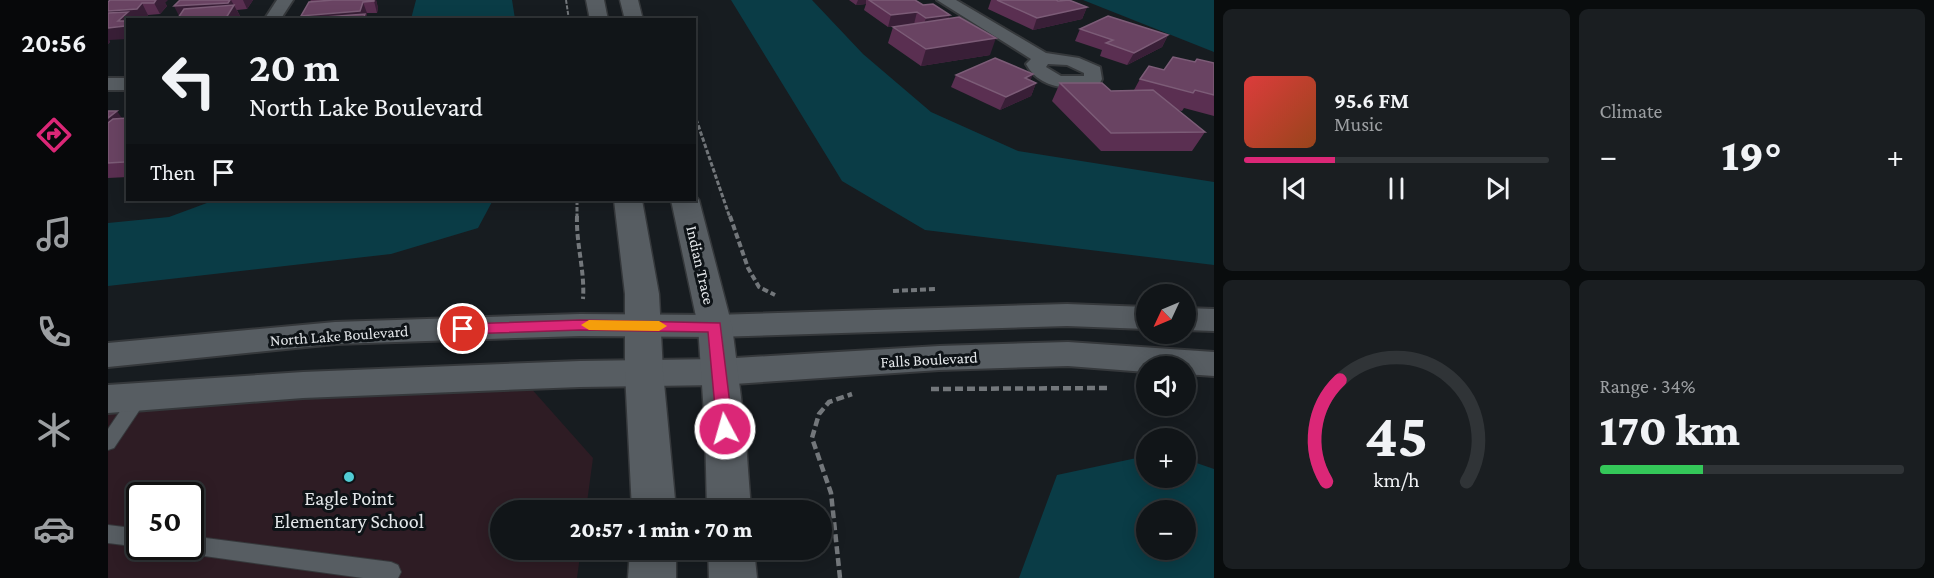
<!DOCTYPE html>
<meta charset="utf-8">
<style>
body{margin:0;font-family:"Crimson Pro",serif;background:#1a1e21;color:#f1f3f6;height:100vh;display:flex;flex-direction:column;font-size:22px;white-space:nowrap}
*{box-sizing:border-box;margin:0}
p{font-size:20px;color:#9c9fa2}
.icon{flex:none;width:33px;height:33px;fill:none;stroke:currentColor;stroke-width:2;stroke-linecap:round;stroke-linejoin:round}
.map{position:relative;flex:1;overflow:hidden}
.sheet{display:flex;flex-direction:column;gap:9px;padding:9px;background:#090c0d;width:720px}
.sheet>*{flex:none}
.banner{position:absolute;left:18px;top:18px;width:570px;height:183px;border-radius:0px;box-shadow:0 3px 15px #0003,0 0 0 2px #303437;background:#111518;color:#f1f3f6;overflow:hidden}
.needle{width:39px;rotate:226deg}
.tools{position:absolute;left:1028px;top:284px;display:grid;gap:12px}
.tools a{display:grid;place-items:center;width:60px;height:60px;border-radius:50%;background:#111518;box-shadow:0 3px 15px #0003,0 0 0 2px #303437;font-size:30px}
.speed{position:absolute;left:18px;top:482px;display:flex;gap:12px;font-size:30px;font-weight:700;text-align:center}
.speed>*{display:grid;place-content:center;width:78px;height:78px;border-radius:50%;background:#111518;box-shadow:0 3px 15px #0003,0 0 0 2px #303437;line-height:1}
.speed .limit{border:3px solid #111;border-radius:9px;background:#fff;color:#111}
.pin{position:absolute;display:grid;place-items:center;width:51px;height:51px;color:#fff;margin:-26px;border:3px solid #fff;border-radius:50%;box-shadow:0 2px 6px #0007}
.me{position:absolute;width:66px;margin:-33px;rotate:354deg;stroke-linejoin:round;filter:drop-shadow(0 0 4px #0008)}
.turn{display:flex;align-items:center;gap:21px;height:126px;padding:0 24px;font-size:27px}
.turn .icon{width:78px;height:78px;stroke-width:2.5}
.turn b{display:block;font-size:42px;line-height:51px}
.then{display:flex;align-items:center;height:57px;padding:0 24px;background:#0003;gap:12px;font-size:22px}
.big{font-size:45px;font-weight:800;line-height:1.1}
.sheet .widget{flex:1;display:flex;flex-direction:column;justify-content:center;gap:9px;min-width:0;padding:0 21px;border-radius:9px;background:#1a1e21}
.sheet .dial{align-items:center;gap:0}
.dial svg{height:156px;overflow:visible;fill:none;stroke:#303437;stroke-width:7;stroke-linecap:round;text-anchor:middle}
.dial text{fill:#f1f3f6;stroke:none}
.song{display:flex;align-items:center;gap:18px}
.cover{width:72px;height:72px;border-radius:9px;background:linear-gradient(135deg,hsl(0 70% 55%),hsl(20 70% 35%))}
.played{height:6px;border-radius:3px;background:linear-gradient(90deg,#db2777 30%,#303437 30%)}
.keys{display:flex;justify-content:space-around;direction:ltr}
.heat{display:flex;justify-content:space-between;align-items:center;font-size:33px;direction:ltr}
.charge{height:9px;border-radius:4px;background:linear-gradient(90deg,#34c759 34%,#303437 0)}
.sheet .tiles{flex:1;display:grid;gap:9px;grid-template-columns:repeat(2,1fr)}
.trip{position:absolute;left:382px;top:500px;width:342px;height:60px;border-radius:30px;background:#111518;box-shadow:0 3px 15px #0003,0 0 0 2px #303437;font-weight:800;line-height:60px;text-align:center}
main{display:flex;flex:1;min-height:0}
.tab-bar{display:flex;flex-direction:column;width:108px;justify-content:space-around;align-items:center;background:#07080a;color:#9c9fa2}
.tab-bar .icon{width:42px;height:42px}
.tab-bar .active{color:#db2777}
.tab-bar b{font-size:27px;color:#f1f3f6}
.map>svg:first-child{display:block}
</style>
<main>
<nav class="tab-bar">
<b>20:56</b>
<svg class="icon active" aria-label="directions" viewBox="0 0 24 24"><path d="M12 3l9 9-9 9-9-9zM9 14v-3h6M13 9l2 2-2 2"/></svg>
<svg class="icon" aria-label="music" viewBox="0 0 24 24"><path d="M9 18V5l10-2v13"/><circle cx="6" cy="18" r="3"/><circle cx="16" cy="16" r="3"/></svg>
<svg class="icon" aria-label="phone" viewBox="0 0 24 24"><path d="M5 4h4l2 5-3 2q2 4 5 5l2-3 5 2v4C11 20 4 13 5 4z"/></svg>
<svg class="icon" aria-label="climate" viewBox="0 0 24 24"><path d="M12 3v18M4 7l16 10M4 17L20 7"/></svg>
<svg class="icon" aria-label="car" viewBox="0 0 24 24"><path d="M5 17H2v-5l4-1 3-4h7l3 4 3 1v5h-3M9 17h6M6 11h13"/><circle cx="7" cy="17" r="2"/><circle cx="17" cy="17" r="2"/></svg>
</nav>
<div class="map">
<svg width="1106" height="578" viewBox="0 0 1106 578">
<rect width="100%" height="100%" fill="#171c20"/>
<!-- education -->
<path fill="#2e1c24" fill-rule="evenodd" d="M413 377 485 458 478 510H393V549H473L469 578H0V399ZM32 495H82V546H32Z"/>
<!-- water -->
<g fill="#0a3c46" fill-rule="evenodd">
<path d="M308 0H404L407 19H303Z"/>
<path d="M623 0H704L755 54 823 112 910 151 1106 182V265L817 230 734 181Z"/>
<path d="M975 0H1106V52Z"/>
<path d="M107 200H385L370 228 283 254 0 286V223L61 217Z"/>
<path d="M1038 456V477H1077V459L1106 469V578H911L949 475ZM1038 510H1077V549H1038Z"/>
</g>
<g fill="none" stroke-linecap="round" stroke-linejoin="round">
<!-- service casing -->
<g stroke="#35383b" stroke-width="2">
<g id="service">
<path d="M31 391 37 392 39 397 37 402 6 448 0 450V429L25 392Z"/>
<path d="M0 525 32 529V546H35L32 547 0 543Z"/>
<path d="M82 536 283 562 290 565 293 572 290 578H255L82 554 75 552 73 546H82Z"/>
</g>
</g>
<!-- minor casing -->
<g stroke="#35383b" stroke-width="4">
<g id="minor">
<path d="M169 0H185L172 20H156Z"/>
<path d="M829 0H848L938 53 971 58 992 67 994 79 992 83C966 92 932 90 918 64L923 59ZM940 64 959 65 976 73V76H953L938 67Z"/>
<rect x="0" y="78" width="20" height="12"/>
<path d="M959 304 1038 307V329L959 326 607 337 472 336 227 344 0 367V343L227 322 472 314 607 315Z"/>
<path d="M1077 308 1106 309V331L1077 330Z"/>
<path d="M960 342 1106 352V376L1077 374V366H1038V372L960 366 831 370 611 385 472 387 195 398 0 413V385L195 372 472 361 611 359 831 346Z"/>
</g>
</g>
<!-- secondary casing -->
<g stroke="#35383b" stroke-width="3">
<g id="secondary">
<path d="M478 0H496L500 20H482Z"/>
<path d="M512 0H530L535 20H517Z"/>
<path d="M586 194 591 200 624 326 637 429 643 510H599L597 429 590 326 563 200H586Z"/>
<path d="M506 200H534L551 294 555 372 568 510H524L517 372V294Z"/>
<path d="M522 549H568V578H520Z"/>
<path d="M600 549H646L649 578H601Z"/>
</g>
</g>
<!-- path-far3 -->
<path stroke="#73777b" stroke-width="2" stroke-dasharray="4 1.5" stroke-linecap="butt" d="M458 0 461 20"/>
<!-- path-far2 -->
<g stroke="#73777b" stroke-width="3" stroke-dasharray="4.5 2" stroke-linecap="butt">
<path d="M586 113 622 218"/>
<path d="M469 218V200"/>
</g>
<!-- path-far1 -->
<g stroke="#73777b" stroke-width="4" stroke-dasharray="6 3" stroke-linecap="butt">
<path d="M469 216C468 244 477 271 475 299"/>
<path d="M622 216 640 268 651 287 667 295"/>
<path d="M785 291 828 289"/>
</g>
<!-- path -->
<g stroke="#73777b" stroke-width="4.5" stroke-dasharray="8 4" stroke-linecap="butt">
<path d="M823 389 1001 388"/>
<path d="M732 578 723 493 704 438 711 414 721 402 744 394"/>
</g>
<!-- service -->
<use href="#service" fill="#575d62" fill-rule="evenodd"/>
<!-- minor -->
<use href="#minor" fill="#575d62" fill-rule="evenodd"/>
<!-- secondary -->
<use href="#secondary" fill="#575d62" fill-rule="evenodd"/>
</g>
<!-- wall -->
<g fill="#5a2f51">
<path d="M72 0H145L139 9 129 10 132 16 130 20H54L70 18 71 16Z"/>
<path d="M202 0H268L270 8 269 13H259L258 18V20H190L194 19 203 1Z"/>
<path d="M741 0H807L841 19 882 55 813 66 780 43 785 27 806 24 780 27 756 10 758 4 748 5Z"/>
<path d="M883 0H948L979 7 974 19 925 30 880 9Z"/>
<path d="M0 2 57 3 59 6 52 14 40 15 36 20H20L1 40 2 42 0 44Z"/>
<path d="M972 29 1060 35 1054 47 1019 65 992 56 994 50 967 41Z"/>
<path d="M1087 62 1106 63V116L1076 108 1074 111 1069 110 1097 132 1084 151H993L944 101 952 83 1003 91 1026 90 1032 79 1056 70Z"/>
<path d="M848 75 923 80 928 83 923 96 892 110 843 87Z"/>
<path d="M0 111 14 118H20V177L0 178Z"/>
</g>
<!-- shaded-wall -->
<g fill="#391f37">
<path d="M4 0H60L57 3 59 6 52 14 46 3H34L40 15 36 20H20V39L1 40 2 42 0 44V11Z"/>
<path d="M123 0 132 16 130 20H97L72 18 66 6Z"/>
<path d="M135 0H145L139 9Z"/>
<path d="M266 0H268L270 8 269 13 266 1Z"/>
<path d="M750 0H758V4L748 5Z"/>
<path d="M255 2 259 13 258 18V20H195L193 16Z"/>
<path d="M979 7 974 19 925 30 929 18Z"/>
<path d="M809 12 806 24 780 27 783 15Z"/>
<path d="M842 15 839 26 814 29 818 18Z"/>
<path d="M1060 35 1054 47 1019 65 1026 53Z"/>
<path d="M888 38 882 55 813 66 818 49Z"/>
<path d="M925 74 920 87 928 83 923 96 892 110 898 97 917 78Z"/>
<path d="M9 111 18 124 0 139V118Z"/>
</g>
<!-- building -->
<g fill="#694362" stroke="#7c5c77" stroke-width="1.5">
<path d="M2 0H48L46 3H34L29 9 0 11V2Z"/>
<path d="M72 0H122L120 3 66 6Z"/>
<path d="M225 0H266V1L255 2 252 11 193 16 201 2Z"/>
<path d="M761 0H807L815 5 825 4 842 15 818 18 809 12 783 15Z"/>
<path d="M889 0H948L950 1 961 0 979 7 929 18Z"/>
<path d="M126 5 118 18 97 20H54L55 19 70 18 76 9Z"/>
<path d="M20 12 10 21H20V24L17 26 0 28V13Z"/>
<path d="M257 14 255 20H190V19Z"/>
<path d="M1000 16 1060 35 1026 53 998 43 1005 40 972 29Z"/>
<path d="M851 17 888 38 818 49 785 27Z"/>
<path d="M1065 57 1087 62 1089 59 1106 63V95L1087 90 1085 93 1032 79 1041 66 1056 70Z"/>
<path d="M887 58 925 74 917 78 928 83 898 97 848 75Z"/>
<path d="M952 83H994L1003 91 1045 90 1097 132 1003 133Z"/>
<path d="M0 111H9L0 118Z"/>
<path d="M20 118V159L16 162 0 163V123L5 119Z"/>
</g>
<!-- route -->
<path fill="#db2777" stroke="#8e194d" stroke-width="1.5" d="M472 320 612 323 625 429 623 434 617 436 611 434 609 429 600 332 472 330 355 334 348 329 355 324Z"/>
<!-- slow -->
<path fill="#f59e0b" d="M481 320 551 321 559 326 551 331 481 330 473 325Z"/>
<!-- markers -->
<circle fill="#51ccd4" stroke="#0e1317" stroke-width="2" cx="241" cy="477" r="6"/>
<g text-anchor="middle" stroke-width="6" stroke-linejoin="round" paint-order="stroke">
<!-- street labels -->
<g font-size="16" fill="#e4e7ea" stroke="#0e1317">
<text transform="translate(593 265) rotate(77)" y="6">Indian Trace</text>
<text transform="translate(231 335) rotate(-4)" y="6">North Lake Boulevard</text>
<text transform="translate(821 359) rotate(-3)" y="6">Falls Boulevard</text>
</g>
<!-- near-poi labels -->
<g font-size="20" fill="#e4e7ea" stroke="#0e1317">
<text x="241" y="505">Eagle Point<tspan x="241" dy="23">Elementary School</tspan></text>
</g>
</g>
</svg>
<div class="tools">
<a><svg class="needle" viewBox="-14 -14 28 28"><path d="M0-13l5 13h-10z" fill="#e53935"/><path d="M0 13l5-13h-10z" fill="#9c9fa2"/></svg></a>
<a><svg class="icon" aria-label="sound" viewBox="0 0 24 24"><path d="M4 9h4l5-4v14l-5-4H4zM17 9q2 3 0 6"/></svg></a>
<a>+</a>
<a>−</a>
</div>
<div class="speed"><div class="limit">50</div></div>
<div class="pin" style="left:355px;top:329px;background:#d93025"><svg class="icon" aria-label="arrive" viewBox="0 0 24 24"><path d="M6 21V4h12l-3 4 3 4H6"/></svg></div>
<svg class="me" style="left:617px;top:429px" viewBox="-20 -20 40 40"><circle r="17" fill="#db2777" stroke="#fff" stroke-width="3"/><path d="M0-11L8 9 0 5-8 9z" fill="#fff"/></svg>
<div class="trip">20:57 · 1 min · 70 m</div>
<div class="banner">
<div class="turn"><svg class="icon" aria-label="left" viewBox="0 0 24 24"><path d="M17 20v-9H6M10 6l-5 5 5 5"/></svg><div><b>20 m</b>North Lake Boulevard</div></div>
<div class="then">Then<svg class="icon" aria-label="arrive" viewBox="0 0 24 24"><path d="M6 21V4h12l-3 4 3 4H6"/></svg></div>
</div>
</div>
<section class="sheet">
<div class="tiles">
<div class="widget">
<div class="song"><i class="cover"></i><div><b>95.6 FM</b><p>Music</p></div></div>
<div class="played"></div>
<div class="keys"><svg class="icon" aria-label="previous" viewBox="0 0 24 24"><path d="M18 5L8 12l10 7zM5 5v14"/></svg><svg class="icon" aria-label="pause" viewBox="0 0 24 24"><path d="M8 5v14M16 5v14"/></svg><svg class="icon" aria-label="next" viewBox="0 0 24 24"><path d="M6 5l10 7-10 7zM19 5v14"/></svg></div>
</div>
<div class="widget"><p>Climate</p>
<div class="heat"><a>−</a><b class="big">19°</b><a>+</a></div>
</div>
<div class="widget dial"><svg viewBox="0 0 100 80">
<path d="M14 69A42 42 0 1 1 86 69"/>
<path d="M14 69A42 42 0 0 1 21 17" stroke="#db2777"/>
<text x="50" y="56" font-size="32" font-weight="700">45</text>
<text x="50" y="72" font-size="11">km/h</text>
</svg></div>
<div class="widget"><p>Range · 34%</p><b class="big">170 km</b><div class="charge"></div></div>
</div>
</section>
</main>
